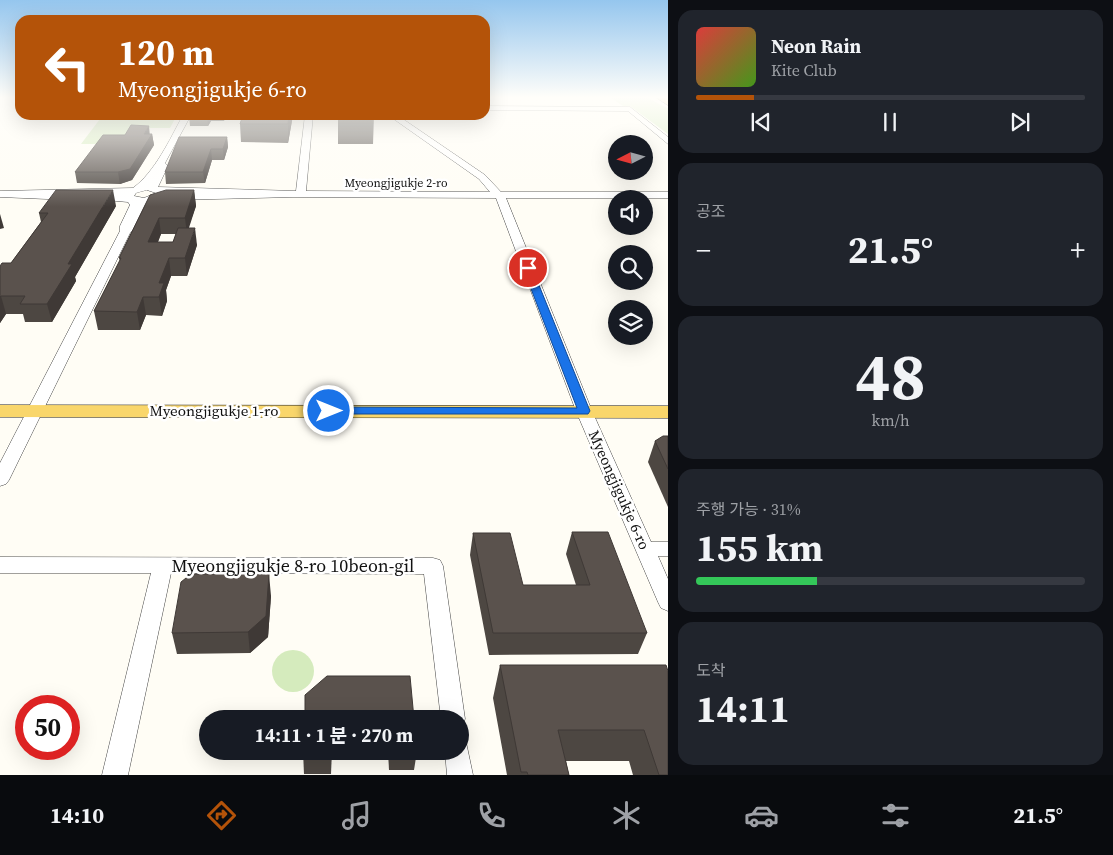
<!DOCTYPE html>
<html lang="ko">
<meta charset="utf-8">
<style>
body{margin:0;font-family:"Source Serif 4","Noto Sans KR",serif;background:#20242c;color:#f1f3f6;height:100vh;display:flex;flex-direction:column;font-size:19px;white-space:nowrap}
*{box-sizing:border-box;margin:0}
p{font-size:16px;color:#9ea1a6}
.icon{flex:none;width:28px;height:28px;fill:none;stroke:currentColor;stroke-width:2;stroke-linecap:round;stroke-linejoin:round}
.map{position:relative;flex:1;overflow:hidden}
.details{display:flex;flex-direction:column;gap:10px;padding:10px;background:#0d0f14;width:445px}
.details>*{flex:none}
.guide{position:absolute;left:15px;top:15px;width:475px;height:105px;border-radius:15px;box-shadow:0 5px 20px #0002;background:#b45309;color:#fff;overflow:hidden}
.needle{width:32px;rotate:264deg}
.buttons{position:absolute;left:608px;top:135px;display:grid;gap:10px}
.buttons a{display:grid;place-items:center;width:45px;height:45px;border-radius:50%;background:#171b24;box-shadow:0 5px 20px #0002;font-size:25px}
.speed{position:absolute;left:15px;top:695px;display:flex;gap:10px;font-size:25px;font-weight:700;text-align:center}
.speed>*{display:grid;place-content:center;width:65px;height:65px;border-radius:50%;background:#171b24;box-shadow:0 5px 20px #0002;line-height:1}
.speed .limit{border:8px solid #d22;background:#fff;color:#111}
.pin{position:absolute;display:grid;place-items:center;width:42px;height:42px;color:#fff;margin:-21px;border:2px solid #fff;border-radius:50%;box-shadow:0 1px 5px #0007}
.me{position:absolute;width:55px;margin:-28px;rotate:90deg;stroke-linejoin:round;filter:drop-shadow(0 0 4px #0008)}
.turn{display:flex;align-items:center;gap:18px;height:105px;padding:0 20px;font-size:22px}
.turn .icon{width:65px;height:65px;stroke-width:2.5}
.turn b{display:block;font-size:35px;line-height:42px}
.big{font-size:38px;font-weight:700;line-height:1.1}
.details .widget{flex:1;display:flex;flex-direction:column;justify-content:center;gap:8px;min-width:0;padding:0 18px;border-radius:15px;background:#20242c}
.details .dial{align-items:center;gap:0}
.dial b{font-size:65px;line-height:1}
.song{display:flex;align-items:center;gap:15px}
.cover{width:60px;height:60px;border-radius:8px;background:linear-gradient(135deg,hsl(0 70% 55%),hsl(100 70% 35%))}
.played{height:5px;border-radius:2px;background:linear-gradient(90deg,#b45309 15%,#363941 15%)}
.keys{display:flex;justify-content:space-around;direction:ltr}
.heat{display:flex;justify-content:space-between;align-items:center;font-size:28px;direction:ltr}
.charge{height:8px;border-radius:4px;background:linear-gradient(90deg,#34c759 31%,#363941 0)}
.trip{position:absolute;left:199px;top:710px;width:270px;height:50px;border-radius:25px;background:#171b24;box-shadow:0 5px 20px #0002;font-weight:700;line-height:50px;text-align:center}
.tabs{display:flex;height:80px;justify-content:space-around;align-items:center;background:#090b0e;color:#9ea1a6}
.tabs .icon{width:35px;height:35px}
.tabs .active{color:#b45309}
.tabs b{font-size:22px;color:#f1f3f6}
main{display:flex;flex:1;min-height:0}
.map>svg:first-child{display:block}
</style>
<main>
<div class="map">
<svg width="668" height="775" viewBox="0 0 668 775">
<rect width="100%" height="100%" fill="#fffdf5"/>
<!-- green -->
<g fill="#d5ebbd">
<path d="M611 98H648L665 107 668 108V134L630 106H623Z"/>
<path d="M103 115H177L170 128H132L122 144H81Z"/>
<circle cx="293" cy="671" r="21"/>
</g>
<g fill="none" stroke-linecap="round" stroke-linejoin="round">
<!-- minor casing -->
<g stroke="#444" stroke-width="1">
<g id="minor">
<path d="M485 106 630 107 668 137V144L628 111 485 110Z"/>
<path d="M183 115H191L165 163 168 166 158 187 296 191 305 115H313L306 191 490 192 479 179 388 115H397L485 175 501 192H668V198H506L592 411 651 542H668V556H658L668 579V611L661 608 658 602 576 411 496 198 293 197 174 200 169 197 174 194 166 193 149 206 136 227 130 233 9 480 6 484 0 486V463L120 231V226L130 205 128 202 94 199 89 195 75 196V199L71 200 0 197V191L133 188C155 172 170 139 183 115ZM147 190 156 193 144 198 134 196 136 193Z"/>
<path d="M0 557 433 558 440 560 443 566 465 719 460 728V719H441L424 574 171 573 128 775H102L151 573H0Z"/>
<path d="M460 740 466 742 473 775H447L445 751H460Z"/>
</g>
</g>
<!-- major casing -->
<g stroke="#222" stroke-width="1">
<g id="major">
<path d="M657 98H668V105Z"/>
<path d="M0 405 668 406V418L0 417Z"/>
</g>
</g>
<!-- minor -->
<use href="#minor" fill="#fff" fill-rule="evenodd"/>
<!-- major -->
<use href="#major" fill="#f9d66b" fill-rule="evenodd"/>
</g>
<!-- wall -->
<g fill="#4d4742" fill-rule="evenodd">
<path d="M189 115H293L288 143 241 142 240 124 242 117H226L224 121H211L208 126H190Z"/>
<path d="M338 115H374L373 144H338Z"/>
<path d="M152 134 154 145 132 180 120 184 77 183 75 172 125 135Z"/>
<path d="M227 137 228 147 224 160H212L205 183 166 184 165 172Z"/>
<path d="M194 190 196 206 188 228 197 245 187 276H171L166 290 167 301 162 316 146 315 140 330H98L94 311 120 261 119 258 150 195ZM161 234H176L173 242H158Z"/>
<path d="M116 206 75 277 76 281 52 322H25L23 314H6L0 323V266L11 263 41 222 39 213Z"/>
<path d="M668 436V507L648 462 655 441Z"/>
<path d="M572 532 647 633 638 654 489 655 470 555 473 533 523 585H576L566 554Z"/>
<path d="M271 596 268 637 250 653 177 654 172 633Z"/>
<path d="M500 665 668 671V775H633L629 761H566L569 775H507L493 698Z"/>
<path d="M303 751H332L331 774H304Z"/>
<path d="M388 751H417L414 770H389Z"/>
</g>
<!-- shaded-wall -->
<g fill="#3f3936">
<path d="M207 115H210L211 121 208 126Z"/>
<path d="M289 115H293L288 143V124Z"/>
<path d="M149 126 150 137 144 134Z"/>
<path d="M152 134 154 145 132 180 120 184 118 172Z"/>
<path d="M227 137 228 147 224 160 223 149Z"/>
<path d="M211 149 212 160 205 183 203 172Z"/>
<path d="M113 190 116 206 75 277 76 281 52 322 47 304 68 264Z"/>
<path d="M194 190 196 206 187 234 185 218Z"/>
<path d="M0 214 4 228 0 229Z"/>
<path d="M159 218 161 234 151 259 148 242Z"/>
<path d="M195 228 197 245 187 276 185 258Z"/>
<path d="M169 258 171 276 166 290 167 301 162 316 159 297V283Z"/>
<path d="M1 296 6 314 0 323V297Z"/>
<path d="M143 297 146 315 140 330 137 312Z"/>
<path d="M269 574 271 596 268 637 250 653 248 632Z"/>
</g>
<!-- building -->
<g fill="#5a524d" stroke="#3f3936">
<path d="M243 115H289L288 124H240Z"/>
<path d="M131 125 149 126 144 134H152L130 169 118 172H75L103 135H125Z"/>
<path d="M179 137H227L223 149H211L203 172H165Z"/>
<path d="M56 190H113L68 264H72L47 304H20L25 296H1L0 297V266L2 263H11L48 213H39Z"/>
<path d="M166 190H194L185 218H159L148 242H173L178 228H195L185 258H169L159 283H164L159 297H143L137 312 94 311 121 258H119L150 195Z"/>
<path d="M663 436H668V469L655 441Z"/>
<path d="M572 532H608L647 633H493L473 533H510L523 585H590Z"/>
<path d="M191 574H269L266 616 248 632 172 633 181 582Z"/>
<path d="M500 665H666L668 671V775H659L644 730H558L569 775H528L527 772H521Z"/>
<path d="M327 676H410L414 719H305V695Z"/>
<rect x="303" y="751" width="28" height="2"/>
</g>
<!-- sky -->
<linearGradient id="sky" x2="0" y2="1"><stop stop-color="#95c6ee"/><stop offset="0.47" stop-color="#fffefa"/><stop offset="1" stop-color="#fffefa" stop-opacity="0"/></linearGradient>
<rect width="668" height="207" fill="url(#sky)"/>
<!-- route -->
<path fill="#1a73e8" stroke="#114b97" d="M525 266 532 268 590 411 588 414H325V409L329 407 577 408 523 268Z"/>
<g text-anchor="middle" stroke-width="5" stroke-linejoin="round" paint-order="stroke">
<!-- far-street labels -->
<g font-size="12" fill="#111" stroke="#fff">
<text x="396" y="187">Myeongjigukje 2-ro</text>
</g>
<!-- street labels -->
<g font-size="15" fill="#111" stroke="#fff">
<text x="214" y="416">Myeongjigukje 1-ro</text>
<text transform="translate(619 490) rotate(66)" y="5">Myeongjigukje 6-ro</text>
</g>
<!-- near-street labels -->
<g font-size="18" fill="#111" stroke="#fff">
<text x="293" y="572">Myeongjigukje 8-ro 10beon-gil</text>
</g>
</g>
</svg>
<div class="buttons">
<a><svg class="needle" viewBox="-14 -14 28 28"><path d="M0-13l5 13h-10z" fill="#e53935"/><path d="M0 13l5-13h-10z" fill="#9ea1a6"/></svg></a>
<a><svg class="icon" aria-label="sound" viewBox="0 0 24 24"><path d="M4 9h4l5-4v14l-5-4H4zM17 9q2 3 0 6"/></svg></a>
<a><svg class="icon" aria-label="search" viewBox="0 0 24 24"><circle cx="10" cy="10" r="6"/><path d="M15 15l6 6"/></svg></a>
<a><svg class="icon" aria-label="layers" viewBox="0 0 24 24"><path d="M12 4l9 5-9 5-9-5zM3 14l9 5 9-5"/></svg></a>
</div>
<div class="speed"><div class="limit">50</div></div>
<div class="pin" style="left:528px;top:268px;background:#d93025"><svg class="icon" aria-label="arrive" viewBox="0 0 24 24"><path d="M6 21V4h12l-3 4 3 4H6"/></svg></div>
<svg class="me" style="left:329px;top:411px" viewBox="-20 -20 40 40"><circle r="17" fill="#1a73e8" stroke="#fff" stroke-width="3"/><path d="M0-11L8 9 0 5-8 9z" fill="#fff"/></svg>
<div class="trip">14:11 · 1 분 · 270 m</div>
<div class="guide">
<div class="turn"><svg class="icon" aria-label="left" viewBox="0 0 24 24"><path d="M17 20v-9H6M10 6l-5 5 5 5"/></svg><div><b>120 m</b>Myeongjigukje 6-ro</div></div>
</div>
</div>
<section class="details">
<div class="widget">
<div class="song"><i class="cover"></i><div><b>Neon Rain</b><p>Kite Club</p></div></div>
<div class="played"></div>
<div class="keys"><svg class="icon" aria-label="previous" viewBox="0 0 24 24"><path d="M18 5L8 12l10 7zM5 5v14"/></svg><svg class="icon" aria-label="pause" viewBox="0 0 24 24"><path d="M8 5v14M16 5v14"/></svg><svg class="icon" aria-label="next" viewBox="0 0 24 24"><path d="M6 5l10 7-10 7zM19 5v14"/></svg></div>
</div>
<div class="widget"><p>공조</p>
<div class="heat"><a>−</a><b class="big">21.5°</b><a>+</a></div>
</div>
<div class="widget dial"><b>48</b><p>km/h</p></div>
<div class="widget"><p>주행 가능 · 31%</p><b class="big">155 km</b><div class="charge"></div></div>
<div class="widget"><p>도착</p><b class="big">14:11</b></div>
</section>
</main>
<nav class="tabs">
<b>14:10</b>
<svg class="icon active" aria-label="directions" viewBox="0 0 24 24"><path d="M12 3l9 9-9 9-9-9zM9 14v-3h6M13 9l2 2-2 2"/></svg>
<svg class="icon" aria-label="music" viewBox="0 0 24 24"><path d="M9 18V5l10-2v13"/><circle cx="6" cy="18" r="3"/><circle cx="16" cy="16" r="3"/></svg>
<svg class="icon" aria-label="phone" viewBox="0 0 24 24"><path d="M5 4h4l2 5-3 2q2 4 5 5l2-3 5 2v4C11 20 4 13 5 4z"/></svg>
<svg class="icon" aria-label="climate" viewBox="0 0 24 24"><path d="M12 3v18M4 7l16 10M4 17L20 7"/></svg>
<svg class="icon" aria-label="car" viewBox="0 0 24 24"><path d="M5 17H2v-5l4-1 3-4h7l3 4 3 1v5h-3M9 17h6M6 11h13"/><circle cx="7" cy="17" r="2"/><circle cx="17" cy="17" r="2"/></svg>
<svg class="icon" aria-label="filters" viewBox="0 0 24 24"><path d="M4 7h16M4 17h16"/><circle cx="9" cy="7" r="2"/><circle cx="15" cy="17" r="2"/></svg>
<b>21.5°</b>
</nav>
